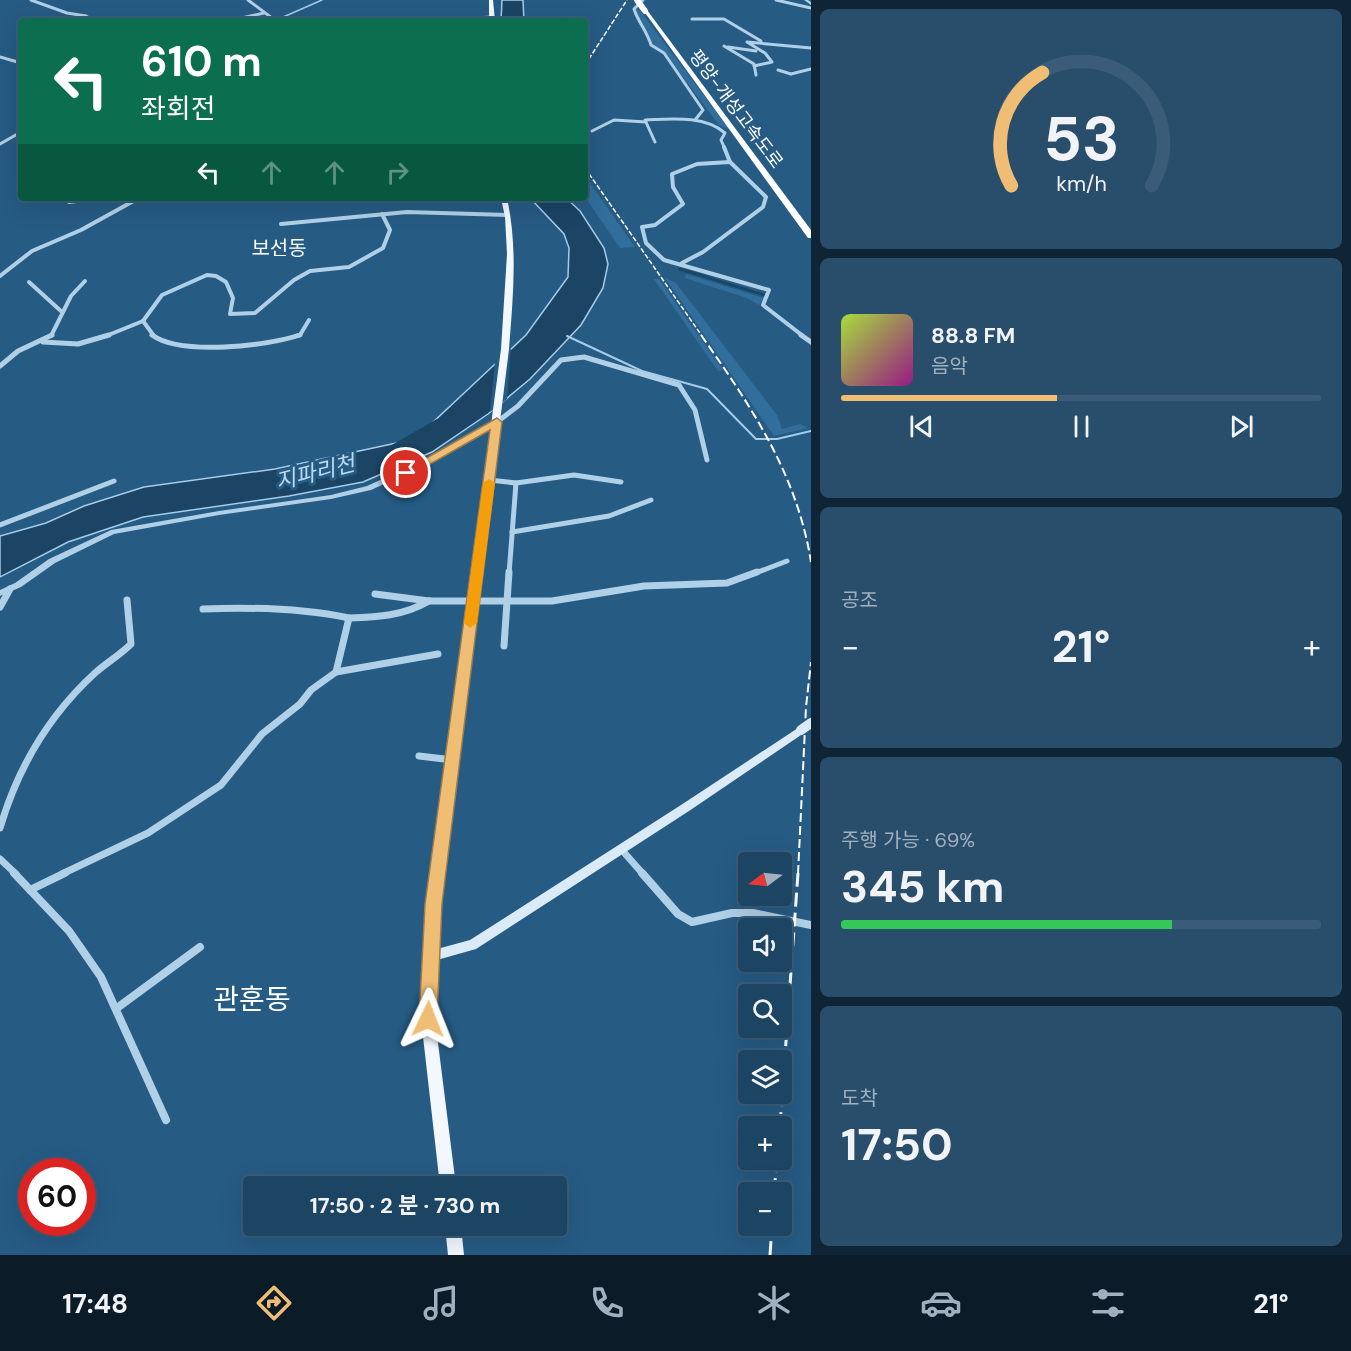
<!DOCTYPE html>
<html lang="ko">
<meta charset="utf-8">
<style>
body{margin:0;font-family:"DM Sans","Noto Sans KR",sans-serif;background:#294e6c;color:#f1f3f6;height:100vh;display:flex;flex-direction:column;font-size:22px;white-space:nowrap}
*{box-sizing:border-box;margin:0}
p{font-size:20px;color:#a0b0be}
.icon{flex:none;width:33px;height:33px;fill:none;stroke:currentColor;stroke-width:2;stroke-linecap:round;stroke-linejoin:round}
.map{position:relative;flex:1;overflow:hidden}
.details{display:flex;flex-direction:column;gap:9px;padding:9px;background:#0f2536;width:540px}
.details>*{flex:none}
.hud{position:absolute;left:18px;top:18px;width:570px;height:183px;border-radius:6px;box-shadow:0 6px 24px #0002,0 0 0 2px #3a5c78;background:#0b6e4f;color:#fff;overflow:hidden}
.needle{width:39px;rotate:255deg}
.controls{position:absolute;left:738px;top:852px;display:grid;gap:12px}
.controls a{display:grid;place-items:center;width:54px;height:54px;border-radius:6px;background:#1c4463;box-shadow:0 6px 24px #0002,0 0 0 2px #3a5c78;font-size:30px}
.speed{position:absolute;left:18px;top:1158px;display:flex;gap:12px;font-size:30px;font-weight:700;text-align:center}
.speed>*{display:grid;place-content:center;width:78px;height:78px;border-radius:50%;background:#1c4463;box-shadow:0 6px 24px #0002,0 0 0 2px #3a5c78;line-height:1}
.speed .limit{border:9px solid #d22;background:#fff;color:#111}
.pin{position:absolute;display:grid;place-items:center;width:51px;height:51px;color:#fff;margin:-26px;border:3px solid #fff;border-radius:50%;box-shadow:0 2px 6px #0007}
.me{position:absolute;width:66px;margin:-33px;rotate:2deg;stroke-linejoin:round;filter:drop-shadow(0 0 4px #0008)}
.turn{display:flex;align-items:center;gap:21px;height:126px;padding:0 24px;font-size:27px}
.turn .icon{width:78px;height:78px;stroke-width:2.5}
.turn b{display:block;font-size:42px;line-height:51px}
.lanes{display:flex;align-items:center;height:57px;padding:0 24px;background:#0003;justify-content:center;gap:30px;direction:ltr}
.lanes .off{opacity:.35}
.big{font-size:45px;font-weight:700;line-height:1.1}
.details .widget{flex:1;display:flex;flex-direction:column;justify-content:center;gap:9px;min-width:0;padding:0 21px;border-radius:9px;background:#294e6c}
.details .dial{align-items:center;gap:0}
.dial svg{height:156px;overflow:visible;fill:none;stroke:#3a5c78;stroke-width:7;stroke-linecap:round;text-anchor:middle}
.dial text{fill:#f1f3f6;stroke:none}
.song{display:flex;align-items:center;gap:18px}
.cover{width:72px;height:72px;border-radius:9px;background:linear-gradient(135deg,hsl(80 70% 55%),hsl(310 70% 35%))}
.played{height:6px;border-radius:3px;background:linear-gradient(90deg,#f0bd75 45%,#3a5c78 45%)}
.keys{display:flex;justify-content:space-around;direction:ltr}
.heat{display:flex;justify-content:space-between;align-items:center;font-size:33px;direction:ltr}
.charge{height:9px;border-radius:4px;background:linear-gradient(90deg,#34c759 69%,#3a5c78 0)}
.trip{position:absolute;left:243px;top:1176px;width:324px;height:60px;border-radius:6px;background:#1c4463;box-shadow:0 6px 24px #0002,0 0 0 2px #3a5c78;font-weight:700;line-height:60px;text-align:center}
.tabs{display:flex;height:96px;justify-content:space-around;align-items:center;background:#0b1b28;color:#a0b0be}
.tabs .icon{width:42px;height:42px}
.tabs .selected{color:#f0bd75}
.tabs b{font-size:27px;color:#f1f3f6}
main{display:flex;flex:1;min-height:0}
.map>svg:first-child{display:block}
</style>
<main>
<div class="map">
<svg width="811" height="1255" viewBox="0 0 811 1255">
<rect width="100%" height="100%" fill="#265b84"/>
<!-- green -->
<g fill="#316e9c">
<path d="M638 8 730 130 719 125 667 56 652 44C649 30 639 23 636 9Z"/>
<path d="M585 176 635 247 620 248 585 197Z"/>
<path d="M686 274 764 298 759 305 747 298 685 278Z"/>
<path d="M665 278 676 283 777 415 782 429 800 424 808 428 774 436Z"/>
<path d="M654 279H659L723 370 718 371Z"/>
</g>
<!-- water -->
<g fill="#1b4465" stroke="#a5cce8" stroke-width="1.5">
<path d="M502 0H523L524 21H501Z"/>
<path d="M530 198H566L580 211 604 248 608 264 603 288 581 325 530 379 488 414 432 452 363 482 289 496 143 517 68 542 0 577V536L46 523 84 506 144 487 275 469 415 439 526 335 568 277 569 248 564 234Z"/>
</g>
<!-- pier -->
<path fill="#265b84" d="M511 348 507 399 490 412 495 362Z"/>
<g fill="none" stroke-linecap="round" stroke-linejoin="round">
<!-- stream-far1 -->
<path stroke="#a5cce8" stroke-width="1.5" d="M274 21 322 0"/>
<!-- stream -->
<path stroke="#a5cce8" stroke-width="2" d="M567 336 642 371 707 389 756 439H777L811 431"/>
<!-- canal -->
<path fill="#1b4465" fill-rule="evenodd" d="M678 268H682L768 295 763 296 678 270Z"/>
<!-- river -->
<path fill="#1b4465" fill-rule="evenodd" d="M437 419 443 423 441 426 398 452H390V446Z"/>
<!-- minor-far4 -->
<g stroke="#b0d0e7" stroke-width="3">
<path d="M31 0 67 13 86 16 94 21"/>
<path d="M248 0 276 21"/>
<path d="M643 0 634 9C638 22 647 31 651 45L664 53 703 110 695 120"/>
<path d="M776 0 811 8"/>
<path d="M692 19H724L761 41"/>
<path d="M228 21 264 13"/>
<path d="M420 21 492 17"/>
<path d="M724 46 754 64 756 75"/>
<path d="M728 47 756 51"/>
<path d="M0 57 21 63"/>
<path d="M754 66 772 62 765 53 747 42 811 48"/>
<path d="M778 70 791 74 811 69"/>
<path d="M592 131 614 120 646 122"/>
<path d="M655 142 645 120C671 119 704 115 725 133L721 140 725 149"/>
<path d="M0 144 21 132"/>
</g>
<!-- minor-far3 -->
<g stroke="#b0d0e7" stroke-width="4">
<path d="M730 162 697 164 672 174 673 187 683 204 655 225 642 227 646 243 664 260 769 290 763 305 803 336"/>
<path d="M69 202 101 198"/>
<path d="M281 224 407 212 508 215"/>
<path d="M682 263 703 252 763 207 766 197 730 162 724 147"/>
<path d="M0 276 32 251 81 230 139 198"/>
<path d="M29 282 62 312"/>
<path d="M143 321 162 295 207 275 216 276 226 282 233 298 230 314 255 313 294 280 310 271 349 267 383 248 390 230 382 214"/>
<path d="M143 321 154 336"/>
<path d="M51 336 71 296 85 281"/>
<path d="M106 336 143 321"/>
<path d="M296 336 300 335 309 320"/>
</g>
<!-- minor-far2 -->
<g stroke="#b0d0e7" stroke-width="5">
<path d="M152 335C181 356 267 346 300 335"/>
<path d="M801 335 811 342"/>
<path d="M43 342 78 344 109 335"/>
<path d="M0 366 18 351 52 335"/>
<path d="M497 422 518 406 561 360 584 357 679 385 695 410 707 460"/>
<path d="M489 480 516 483 574 475 621 482"/>
<path d="M0 525 114 481"/>
<path d="M512 532 609 516 651 500"/>
<path d="M509 574 516 483"/>
<path d="M753 574 787 561"/>
</g>
<!-- minor-far1 -->
<g stroke="#b0d0e7" stroke-width="7">
<path d="M375 594 429 601H552L644 586 727 583 757 572"/>
<path d="M0 607 10 589"/>
<path d="M203 609C252 607 301 608 349 618L336 672"/>
<path d="M349 618C378 617 403 616 429 601"/>
<path d="M504 646 509 572"/>
<path d="M419 756 453 760"/>
<path d="M0 828C18 767 48 716 95 673 106 663 120 655 131 644L127 600"/>
<path d="M621 849 643 874"/>
<path d="M0 859 16 874"/>
<path d="M62 874 148 833 221 785 262 734 300 704 311 690 336 672 438 654"/>
</g>
<!-- minor -->
<g stroke="#b0d0e7" stroke-width="8">
<path d="M14 873 69 931 101 977 166 1120"/>
<path d="M642 873 678 914 692 922 732 913H753L811 925"/>
<path d="M30 890 65 873"/>
<path d="M117 1008 200 947"/>
</g>
<!-- tertiary -->
<g fill="#b0d0e7" fill-rule="evenodd">
<path d="M804 0H808L811 2V5Z"/>
<path d="M497 420 499 421V423L467 439 437 460 371 490 331 499 219 515 114 534 55 563 21 587 0 596V590L15 583 49 559 111 530 219 511 331 495 367 486 433 456 463 437Z"/>
</g>
<!-- secondary -->
<path fill="#daeaf7" fill-rule="evenodd" d="M801 726 804 727 806 730 804 733 689 811 476 949 430 962 426 960 424 956 426 952 470 940 681 805Z"/>
<!-- primary -->
<g fill="#f2f8fe" fill-rule="evenodd">
<path d="M489 0H493L495 21H489Z"/>
<path d="M501 198H507C518 248 513 298 509 349L440 905 435 1019 456 1186H440L421 1019 428 905 501 349 507 254 505 217Z"/>
<path d="M445 1226H461L464 1255H448Z"/>
</g>
<!-- motorway -->
<path fill="#fff" fill-rule="evenodd" d="M643 10H647L811 230V238H808Z"/>
<!-- rail-far2 -->
<g stroke="#fff" stroke-width="1.5" stroke-dasharray="5 2" stroke-linecap="butt">
<path d="M585 65 627 0"/>
<path d="M585 168 702 336"/>
</g>
<!-- rail-far1 -->
<g stroke="#fff" stroke-width="2" stroke-dasharray="9 4" stroke-linecap="butt">
<path d="M701 335C751 406 797 474 811 562"/>
<path d="M798 874 806 707 811 662"/>
</g>
<!-- rail -->
<g stroke="#fff" stroke-width="3" stroke-dasharray="14 6" stroke-linecap="butt">
<path d="M780 1126 798 873"/>
<path d="M774 1192 777 1160"/>
<path d="M770 1255 772 1226"/>
</g>
<!-- secondary-bridge -->
<path stroke="#daeaf7" stroke-width="10" d="M801 730 811 723"/>
<!-- motorway-bridge -->
<path stroke="#fff" stroke-width="6" d="M637 0 645 11"/>
</g>
<!-- route -->
<path fill="#f0bd75" stroke="#9c7b4c" stroke-width="1.5" d="M497 418 502 422 442 904 437 1019 434 1026 428 1028 421 1026 419 1019 425 904 490 430 411 475H402L400 473Z"/>
<!-- slow -->
<path fill="#f59e0b" d="M489 479 495 483 477 623 470 628 464 623 483 483Z"/>
<g text-anchor="middle" stroke-width="6" stroke-linejoin="round" paint-order="stroke">
<!-- far-street labels -->
<g font-size="18" fill="#fff" stroke="#265b84">
<text transform="translate(736 109) rotate(53)" y="6">평양-개성고속도로</text>
</g>
<!-- far-quarter labels -->
<g font-size="20" fill="#fff" stroke="#265b84">
<text x="279" y="255">보선동</text>
</g>
<!-- water labels -->
<g font-size="22" font-style="italic" fill="#bcdaef" stroke="#265b84">
<text transform="translate(315 472) rotate(-14)" y="8">지파리천</text>
</g>
<!-- near-quarter labels -->
<g font-size="28" fill="#fff" stroke="#265b84">
<text x="252" y="1009">관훈동</text>
</g>
</g>
</svg>
<div class="controls">
<a><svg class="needle" viewBox="-14 -14 28 28"><path d="M0-13l5 13h-10z" fill="#e53935"/><path d="M0 13l5-13h-10z" fill="#a0b0be"/></svg></a>
<a><svg class="icon" aria-label="sound" viewBox="0 0 24 24"><path d="M4 9h4l5-4v14l-5-4H4zM17 9q2 3 0 6"/></svg></a>
<a><svg class="icon" aria-label="search" viewBox="0 0 24 24"><circle cx="10" cy="10" r="6"/><path d="M15 15l6 6"/></svg></a>
<a><svg class="icon" aria-label="layers" viewBox="0 0 24 24"><path d="M12 4l9 5-9 5-9-5zM3 14l9 5 9-5"/></svg></a>
<a>+</a>
<a>−</a>
</div>
<div class="speed"><div class="limit">60</div></div>
<div class="pin" style="left:406px;top:473px;background:#d93025"><svg class="icon" aria-label="arrive" viewBox="0 0 24 24"><path d="M6 21V4h12l-3 4 3 4H6"/></svg></div>
<svg class="me" style="left:428px;top:1019px" viewBox="-20 -20 40 40"><path d="M0-17L14 15 0 8-14 15z" fill="#f0bd75" stroke="#fff" stroke-width="4"/></svg>
<div class="trip">17:50 · 2 분 · 730 m</div>
<div class="hud">
<div class="turn"><svg class="icon" aria-label="left" viewBox="0 0 24 24"><path d="M17 20v-9H6M10 6l-5 5 5 5"/></svg><div><b>610 m</b>좌회전</div></div>
<div class="lanes"><svg class="icon" aria-label="left" viewBox="0 0 24 24"><path d="M17 20v-9H6M10 6l-5 5 5 5"/></svg><svg class="icon off" aria-label="ahead" viewBox="0 0 24 24"><path d="M12 20V5M6 11l6-6 6 6"/></svg><svg class="icon off" aria-label="ahead" viewBox="0 0 24 24"><path d="M12 20V5M6 11l6-6 6 6"/></svg><svg class="icon off" aria-label="right" viewBox="0 0 24 24"><path d="M7 20v-9h11M14 6l5 5-5 5"/></svg></div>
</div>
</div>
<section class="details">
<div class="widget dial"><svg viewBox="0 0 100 80">
<path d="M14 69A42 42 0 1 1 86 69"/>
<path d="M14 69A42 42 0 0 1 30 11" stroke="#f0bd75"/>
<text x="50" y="56" font-size="32" font-weight="700">53</text>
<text x="50" y="72" font-size="11">km/h</text>
</svg></div>
<div class="widget">
<div class="song"><i class="cover"></i><div><b>88.8 FM</b><p>음악</p></div></div>
<div class="played"></div>
<div class="keys"><svg class="icon" aria-label="previous" viewBox="0 0 24 24"><path d="M18 5L8 12l10 7zM5 5v14"/></svg><svg class="icon" aria-label="pause" viewBox="0 0 24 24"><path d="M8 5v14M16 5v14"/></svg><svg class="icon" aria-label="next" viewBox="0 0 24 24"><path d="M6 5l10 7-10 7zM19 5v14"/></svg></div>
</div>
<div class="widget"><p>공조</p>
<div class="heat"><a>−</a><b class="big">21°</b><a>+</a></div>
</div>
<div class="widget"><p>주행 가능 · 69%</p><b class="big">345 km</b><div class="charge"></div></div>
<div class="widget"><p>도착</p><b class="big">17:50</b></div>
</section>
</main>
<nav class="tabs">
<b>17:48</b>
<svg class="icon selected" aria-label="directions" viewBox="0 0 24 24"><path d="M12 3l9 9-9 9-9-9zM9 14v-3h6M13 9l2 2-2 2"/></svg>
<svg class="icon" aria-label="music" viewBox="0 0 24 24"><path d="M9 18V5l10-2v13"/><circle cx="6" cy="18" r="3"/><circle cx="16" cy="16" r="3"/></svg>
<svg class="icon" aria-label="phone" viewBox="0 0 24 24"><path d="M5 4h4l2 5-3 2q2 4 5 5l2-3 5 2v4C11 20 4 13 5 4z"/></svg>
<svg class="icon" aria-label="climate" viewBox="0 0 24 24"><path d="M12 3v18M4 7l16 10M4 17L20 7"/></svg>
<svg class="icon" aria-label="car" viewBox="0 0 24 24"><path d="M5 17H2v-5l4-1 3-4h7l3 4 3 1v5h-3M9 17h6M6 11h13"/><circle cx="7" cy="17" r="2"/><circle cx="17" cy="17" r="2"/></svg>
<svg class="icon" aria-label="filters" viewBox="0 0 24 24"><path d="M4 7h16M4 17h16"/><circle cx="9" cy="7" r="2"/><circle cx="15" cy="17" r="2"/></svg>
<b>21°</b>
</nav>
